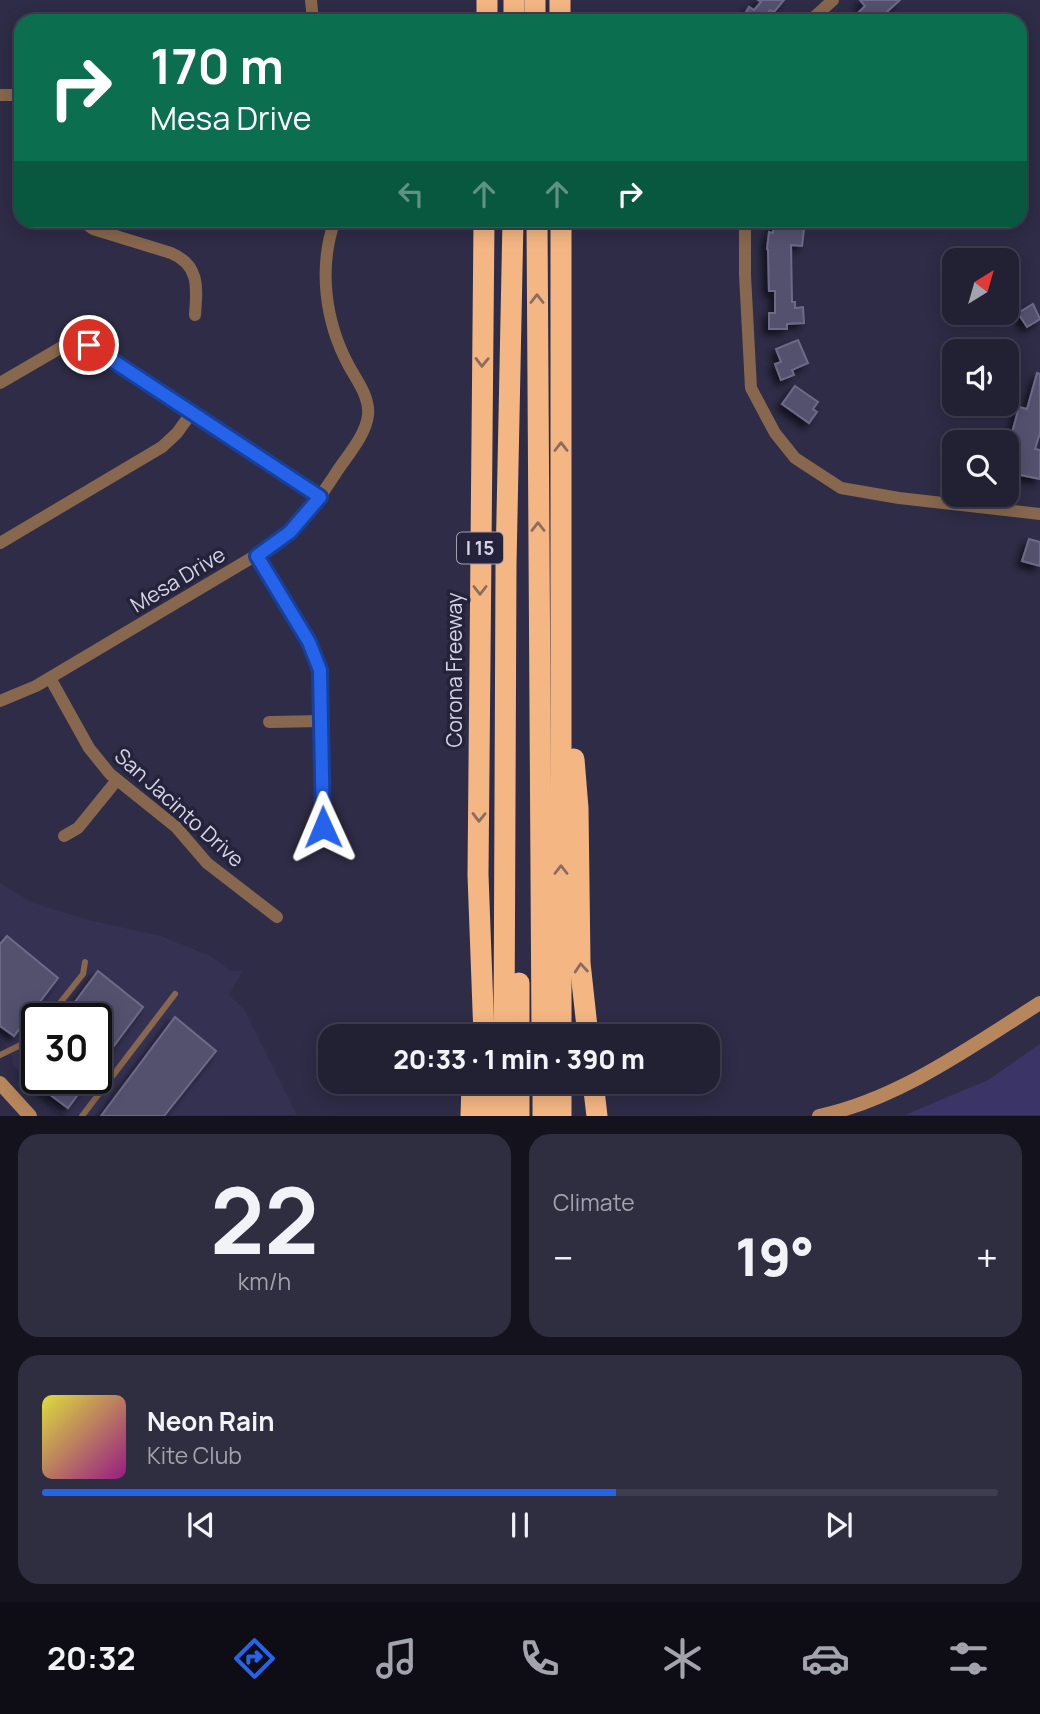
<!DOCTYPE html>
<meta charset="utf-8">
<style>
body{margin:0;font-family:Manrope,sans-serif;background:#2e2e40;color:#f1f3f6;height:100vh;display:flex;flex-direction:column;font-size:26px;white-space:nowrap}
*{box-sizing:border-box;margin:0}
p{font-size:23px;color:#a2a3ac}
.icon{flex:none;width:38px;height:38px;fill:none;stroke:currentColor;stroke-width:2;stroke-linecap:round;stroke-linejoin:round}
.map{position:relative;height:1116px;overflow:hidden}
.sheet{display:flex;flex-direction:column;gap:18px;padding:18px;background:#13121d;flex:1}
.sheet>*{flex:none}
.banner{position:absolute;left:14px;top:14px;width:1013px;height:214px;border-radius:21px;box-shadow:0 4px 18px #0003,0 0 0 2px #3f3e4f;background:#0b6e4f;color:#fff;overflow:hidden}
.needle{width:46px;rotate:37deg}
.controls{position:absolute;left:942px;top:248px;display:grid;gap:14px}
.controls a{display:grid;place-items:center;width:77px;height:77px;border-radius:14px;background:#222134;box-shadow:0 4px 18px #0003,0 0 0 2px #3f3e4f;font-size:35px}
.speed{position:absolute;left:21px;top:1003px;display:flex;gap:14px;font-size:35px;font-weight:700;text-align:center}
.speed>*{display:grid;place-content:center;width:91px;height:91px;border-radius:50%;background:#222134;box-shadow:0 4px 18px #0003,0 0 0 2px #3f3e4f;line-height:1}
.speed .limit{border:4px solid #111;border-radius:10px;background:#fff;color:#111}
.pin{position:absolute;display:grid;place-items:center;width:60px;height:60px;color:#fff;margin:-30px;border:4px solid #fff;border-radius:50%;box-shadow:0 2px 7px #0007}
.me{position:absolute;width:77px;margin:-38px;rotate:359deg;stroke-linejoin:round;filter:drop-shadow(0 0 5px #0008)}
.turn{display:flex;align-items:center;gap:24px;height:147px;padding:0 21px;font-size:32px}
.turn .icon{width:91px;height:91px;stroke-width:2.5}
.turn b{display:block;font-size:49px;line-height:60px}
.lanes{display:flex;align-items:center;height:66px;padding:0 21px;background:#0003;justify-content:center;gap:35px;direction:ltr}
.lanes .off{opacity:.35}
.big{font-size:52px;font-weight:800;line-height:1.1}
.sheet .card{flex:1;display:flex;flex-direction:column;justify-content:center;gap:10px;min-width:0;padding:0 24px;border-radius:21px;background:#2e2e40}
.sheet .dial{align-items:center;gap:0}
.dial b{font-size:91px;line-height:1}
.song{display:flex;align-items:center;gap:21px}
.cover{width:84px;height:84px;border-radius:10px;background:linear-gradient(135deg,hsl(60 70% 55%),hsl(310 70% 35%))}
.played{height:7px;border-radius:4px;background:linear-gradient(90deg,#2563eb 60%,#3f3e4f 60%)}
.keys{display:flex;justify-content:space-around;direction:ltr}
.heat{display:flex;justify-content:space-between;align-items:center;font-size:38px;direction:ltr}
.sheet .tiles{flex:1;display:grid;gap:18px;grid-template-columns:1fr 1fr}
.card:last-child{grid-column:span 2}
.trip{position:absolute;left:318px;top:1024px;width:402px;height:70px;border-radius:21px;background:#222134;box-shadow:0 4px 18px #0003,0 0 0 2px #3f3e4f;font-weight:800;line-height:70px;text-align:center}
.tab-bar{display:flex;height:112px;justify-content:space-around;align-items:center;background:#0e0d15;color:#a2a3ac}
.tab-bar .icon{width:49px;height:49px}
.tab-bar .current{color:#2563eb}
.tab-bar b{font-size:32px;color:#f1f3f6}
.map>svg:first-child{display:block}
</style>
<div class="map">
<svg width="1040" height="1116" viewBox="0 0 1040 1116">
<defs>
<filter id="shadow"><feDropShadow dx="-5" dy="5" stdDeviation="3.5" flood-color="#0009"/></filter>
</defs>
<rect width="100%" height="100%" fill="#2e2c46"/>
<!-- built -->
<path fill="#353152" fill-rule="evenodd" d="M0 883 31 902 85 919 160 936 211 956 231 971 243 970 229 995 244 1009 297 1115 67 1116 59 1113 21 1076 13 1064 12 1056 0 1039ZM37 1018H96V1078H37Z"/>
<!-- green -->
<path fill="#3b3466" d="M1040 1044V1115H905L988 1080Z"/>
<!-- building -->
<g fill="#53516e" stroke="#6d6b89" stroke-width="2" filter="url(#shadow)">
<path d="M758 0H784L774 12 770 10 763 21H741L749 7 754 10 761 2Z"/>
<path d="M860 0H900L877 21H850L865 6Z"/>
<path d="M774 220 805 221 802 246 791 245 792 302H795V308L803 307 804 323 787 324V329H769V313H775V291H769L768 250 767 249 769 232 773 233Z"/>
<path d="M1033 304 1040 319 1027 327 1018 313Z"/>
<path d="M798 340 808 363 792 370 794 375 781 380 775 364 781 362 776 349Z"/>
<path d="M1037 373 1040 374V433L1035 449 1040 450V479L1006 472V455L1019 407 1027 409Z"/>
<path d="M795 386 818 402 813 409 817 412 809 423 782 404Z"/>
<path d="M1029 539 1040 542V566L1022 561Z"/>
<path d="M7 936 58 978 14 1036 0 1026V944Z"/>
<path d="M98 971 143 1007 96 1070V1018H63Z"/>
<path d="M175 1017 216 1051 164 1116H101Z"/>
<path d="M37 1054V1078H90L68 1108 37 1085 25 1070Z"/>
</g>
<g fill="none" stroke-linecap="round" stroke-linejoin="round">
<!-- lane -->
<g stroke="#87674d" stroke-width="6">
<path d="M48 1018 83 974 85 962"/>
<path d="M0 1055 31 1040 37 1034"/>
<path d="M82 1116 175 994"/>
</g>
<!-- street -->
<g stroke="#87674d" stroke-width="12">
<path d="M311 0 313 21"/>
<path d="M810 21 833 0"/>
<path d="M0 95H21"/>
<path d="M81 220 93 229 171 253C200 265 197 288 195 315"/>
<path d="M745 220V275L751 388 775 433 795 458 841 488 899 498 1040 514"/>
<path d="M0 383 67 344 76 342 86 344 320 497"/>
<path d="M0 543 162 447 177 433 192 412"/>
<path d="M257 556 309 642 320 670 323 827"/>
<path d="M50 678 89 748 110 774 176 827 207 863 277 917"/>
<path d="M0 701 36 686 275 544C301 527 317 501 334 476 345 458 366 436 368 415 370 397 357 381 349 366 325 322 318 267 335 220"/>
<path d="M269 722 322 721"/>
<path d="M64 836 78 828 117 780"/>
</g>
<!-- secondary -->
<g stroke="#b7865c" stroke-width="14">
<path d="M0 1083 30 1116"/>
<path d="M819 1116C899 1099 972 1046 1040 1003"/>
</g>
<!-- highway -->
<g stroke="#f4b683" stroke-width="21">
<path d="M535 0V21"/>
<path d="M560 0V21"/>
<path d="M487 21V0"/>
<path d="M514 21V0"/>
<path d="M537 220 542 1036"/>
<path d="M561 220V1036"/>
<path d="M574 759 578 808 580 963 588 1036"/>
<path d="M519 983V1036"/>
<path d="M484 1036 478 875 484 220"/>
<path d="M504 1036 506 565 513 220"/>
<path d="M519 1082V1116"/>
<path d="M543 1082V1116"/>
<path d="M561 1082V1116"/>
<path d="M593 1082 597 1116"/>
<path d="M471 1116 472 1082"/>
<path d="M486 1116V1082"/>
<path d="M503 1116 504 1082"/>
</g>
</g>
<!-- one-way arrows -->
<defs><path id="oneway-chevron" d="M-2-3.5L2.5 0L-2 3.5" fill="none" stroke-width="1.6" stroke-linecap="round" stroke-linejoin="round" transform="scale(1.75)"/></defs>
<g stroke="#8c6c5f">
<use href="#oneway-chevron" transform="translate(537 299) rotate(-90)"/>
<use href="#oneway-chevron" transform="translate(482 362) rotate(91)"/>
<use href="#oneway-chevron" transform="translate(561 447) rotate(-90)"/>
<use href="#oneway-chevron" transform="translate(538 527) rotate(-90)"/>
<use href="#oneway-chevron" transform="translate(480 590) rotate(90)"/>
<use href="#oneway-chevron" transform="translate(479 817) rotate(91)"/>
<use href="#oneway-chevron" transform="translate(561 870) rotate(-90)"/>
<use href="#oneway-chevron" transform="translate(581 968) rotate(-95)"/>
</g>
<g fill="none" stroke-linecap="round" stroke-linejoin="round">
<!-- route casing -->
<g stroke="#184099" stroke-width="18">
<path id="route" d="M89 345 320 497 290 532 257 556 309 642 320 670 323 827"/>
</g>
<!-- route -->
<use href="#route" stroke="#2563eb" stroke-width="12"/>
</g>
<g text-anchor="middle" stroke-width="7" stroke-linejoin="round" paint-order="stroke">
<!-- shield labels -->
<rect fill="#25223b" stroke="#a09fb2" stroke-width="2" x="457" y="532.5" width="46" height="31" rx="5"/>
<g font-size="19" font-weight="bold" fill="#d4d4e5">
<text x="480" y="555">I 15</text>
</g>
<!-- street labels -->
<g font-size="21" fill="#d4d4e5" stroke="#25223b">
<text transform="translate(178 580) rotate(-31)" y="7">Mesa Drive</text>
<text transform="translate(455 670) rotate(-90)" y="7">Corona Freeway</text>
<text transform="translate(179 808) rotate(42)" y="7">San Jacinto Drive</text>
</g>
</g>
</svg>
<div class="controls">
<a><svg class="needle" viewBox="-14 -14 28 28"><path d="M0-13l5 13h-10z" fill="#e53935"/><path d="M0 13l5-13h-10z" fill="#a2a3ac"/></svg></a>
<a><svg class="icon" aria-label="sound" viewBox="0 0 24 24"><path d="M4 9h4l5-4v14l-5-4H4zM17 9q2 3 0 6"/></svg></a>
<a><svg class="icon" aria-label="search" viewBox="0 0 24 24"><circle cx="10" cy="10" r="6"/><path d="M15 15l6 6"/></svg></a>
</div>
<div class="speed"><div class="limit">30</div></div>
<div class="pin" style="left:89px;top:345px;background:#d93025"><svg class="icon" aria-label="arrive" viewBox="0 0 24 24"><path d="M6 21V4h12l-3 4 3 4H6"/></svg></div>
<svg class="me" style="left:323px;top:827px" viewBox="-20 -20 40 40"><path d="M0-17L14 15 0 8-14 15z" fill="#2563eb" stroke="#fff" stroke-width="4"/></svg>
<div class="trip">20:33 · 1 min · 390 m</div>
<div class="banner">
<div class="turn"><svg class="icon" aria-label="right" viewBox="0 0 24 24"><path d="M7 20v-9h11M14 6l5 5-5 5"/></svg><div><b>170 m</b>Mesa Drive</div></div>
<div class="lanes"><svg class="icon off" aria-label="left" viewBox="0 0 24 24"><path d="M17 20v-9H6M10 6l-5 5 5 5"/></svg><svg class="icon off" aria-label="ahead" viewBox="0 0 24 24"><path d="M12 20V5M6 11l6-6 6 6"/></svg><svg class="icon off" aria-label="ahead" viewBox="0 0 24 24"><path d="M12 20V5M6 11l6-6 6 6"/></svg><svg class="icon" aria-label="right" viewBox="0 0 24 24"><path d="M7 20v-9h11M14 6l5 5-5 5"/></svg></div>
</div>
</div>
<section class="sheet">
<div class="tiles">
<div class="card dial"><b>22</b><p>km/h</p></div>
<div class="card"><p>Climate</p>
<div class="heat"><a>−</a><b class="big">19°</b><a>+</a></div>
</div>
<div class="card">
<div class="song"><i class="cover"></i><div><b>Neon Rain</b><p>Kite Club</p></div></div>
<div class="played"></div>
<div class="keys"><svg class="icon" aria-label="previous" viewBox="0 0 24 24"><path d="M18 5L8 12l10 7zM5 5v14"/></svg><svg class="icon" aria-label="pause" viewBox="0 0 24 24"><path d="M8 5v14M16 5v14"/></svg><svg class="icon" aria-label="next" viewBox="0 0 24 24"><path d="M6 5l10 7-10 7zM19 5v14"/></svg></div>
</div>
</div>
</section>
<nav class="tab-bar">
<b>20:32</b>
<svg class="icon current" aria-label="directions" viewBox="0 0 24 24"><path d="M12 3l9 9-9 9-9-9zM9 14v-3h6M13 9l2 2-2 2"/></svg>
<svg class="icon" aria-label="music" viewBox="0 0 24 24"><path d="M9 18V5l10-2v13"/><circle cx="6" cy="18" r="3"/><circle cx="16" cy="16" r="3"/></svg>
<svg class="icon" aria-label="phone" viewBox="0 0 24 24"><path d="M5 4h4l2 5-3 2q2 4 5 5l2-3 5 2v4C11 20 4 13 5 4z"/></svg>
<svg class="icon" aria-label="climate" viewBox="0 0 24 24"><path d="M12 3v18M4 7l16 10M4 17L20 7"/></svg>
<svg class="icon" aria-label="car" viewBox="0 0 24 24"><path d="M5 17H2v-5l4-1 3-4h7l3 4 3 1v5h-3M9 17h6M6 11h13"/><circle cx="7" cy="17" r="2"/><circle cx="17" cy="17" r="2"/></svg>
<svg class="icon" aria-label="filters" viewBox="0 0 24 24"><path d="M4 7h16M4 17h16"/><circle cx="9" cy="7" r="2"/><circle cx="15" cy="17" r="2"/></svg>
</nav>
